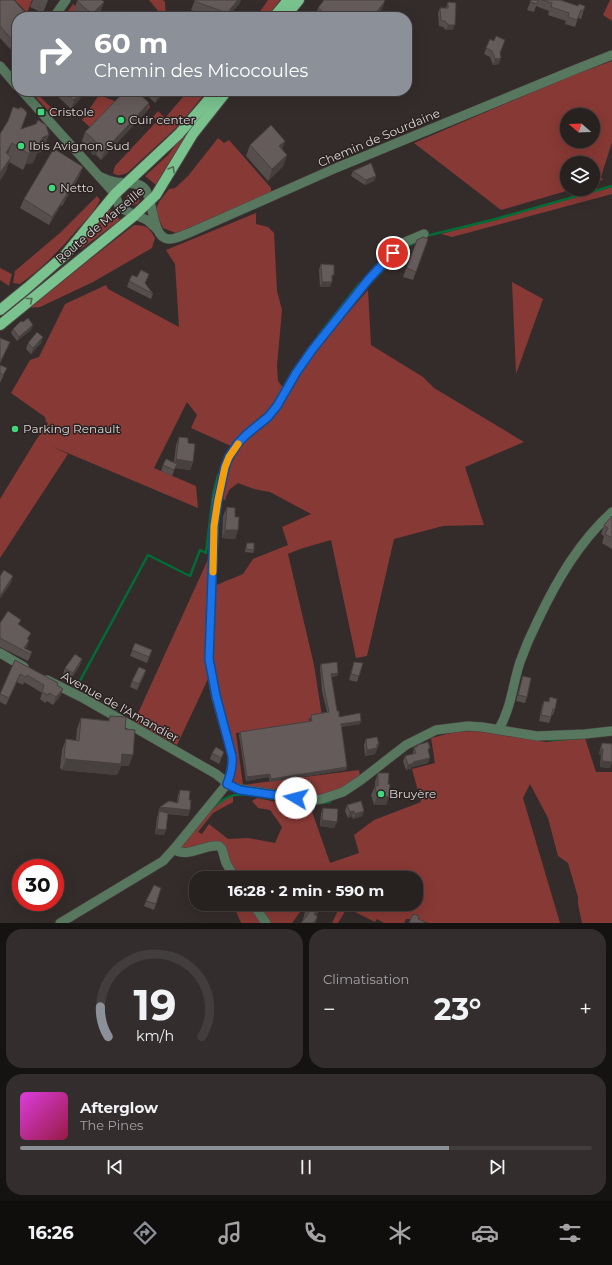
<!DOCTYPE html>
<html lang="fr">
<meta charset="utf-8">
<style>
body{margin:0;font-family:Montserrat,sans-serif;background:#332e2d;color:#f1f3f6;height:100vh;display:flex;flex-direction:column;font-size:15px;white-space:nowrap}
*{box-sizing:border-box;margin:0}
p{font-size:13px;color:#a4a3a5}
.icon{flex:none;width:22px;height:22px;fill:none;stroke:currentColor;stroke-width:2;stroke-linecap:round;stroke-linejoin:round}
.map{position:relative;height:923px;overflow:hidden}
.side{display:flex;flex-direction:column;gap:6px;padding:6px;background:#151212;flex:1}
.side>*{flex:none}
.guide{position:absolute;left:12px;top:12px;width:400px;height:84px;border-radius:16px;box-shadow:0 4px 16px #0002,0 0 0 1px #433e3e;background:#8c9099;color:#fff;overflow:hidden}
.needle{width:26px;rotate:289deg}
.buttons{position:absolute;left:560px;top:108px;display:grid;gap:8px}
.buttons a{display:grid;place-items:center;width:40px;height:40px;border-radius:50%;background:#272120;box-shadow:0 4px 16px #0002,0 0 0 1px #433e3e;font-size:20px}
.speed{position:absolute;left:12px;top:859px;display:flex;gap:8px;font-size:20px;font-weight:700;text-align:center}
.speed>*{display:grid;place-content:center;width:52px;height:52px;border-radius:50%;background:#272120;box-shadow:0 4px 16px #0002,0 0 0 1px #433e3e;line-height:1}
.speed .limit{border:6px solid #d22;background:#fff;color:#111}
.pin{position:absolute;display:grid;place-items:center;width:34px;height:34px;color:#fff;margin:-17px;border:2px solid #fff;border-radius:50%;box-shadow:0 1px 4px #0007}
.me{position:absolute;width:44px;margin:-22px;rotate:278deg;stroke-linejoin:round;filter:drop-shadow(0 0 3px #0008)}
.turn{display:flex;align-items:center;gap:14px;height:84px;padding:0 16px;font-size:18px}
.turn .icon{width:52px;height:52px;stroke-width:2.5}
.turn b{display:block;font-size:28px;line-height:34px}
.big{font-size:30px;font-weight:700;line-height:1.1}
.side .widget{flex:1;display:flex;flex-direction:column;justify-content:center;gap:6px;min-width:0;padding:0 14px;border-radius:16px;background:#332e2d}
.side .dial{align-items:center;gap:0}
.dial svg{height:104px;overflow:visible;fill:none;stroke:#433e3e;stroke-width:7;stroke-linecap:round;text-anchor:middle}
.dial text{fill:#f1f3f6;stroke:none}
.song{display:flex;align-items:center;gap:12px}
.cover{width:48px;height:48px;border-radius:6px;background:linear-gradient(135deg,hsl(300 70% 55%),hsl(340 70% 35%))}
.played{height:4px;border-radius:2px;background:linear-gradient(90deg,#8c9099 75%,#433e3e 75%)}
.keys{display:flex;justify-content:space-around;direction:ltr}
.heat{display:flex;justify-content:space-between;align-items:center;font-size:22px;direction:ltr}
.side .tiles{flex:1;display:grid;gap:6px;grid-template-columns:1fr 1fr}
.widget:last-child{grid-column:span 2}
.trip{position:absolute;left:189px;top:871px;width:234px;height:40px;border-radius:16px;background:#272120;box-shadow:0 4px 16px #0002,0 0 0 1px #433e3e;font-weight:700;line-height:40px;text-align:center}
.tab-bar{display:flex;height:64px;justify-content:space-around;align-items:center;background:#100d0d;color:#a4a3a5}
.tab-bar .icon{width:28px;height:28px}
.tab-bar .current{color:#8c9099}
.tab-bar b{font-size:18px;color:#f1f3f6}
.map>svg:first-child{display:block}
</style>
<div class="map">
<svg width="612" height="923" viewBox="0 0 612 923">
<rect width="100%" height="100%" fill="#342c2b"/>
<!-- green -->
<g fill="#873935" fill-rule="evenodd">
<path d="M15 0H32L27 13Z"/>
<path d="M149 0H163L165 2 166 16 163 17Z"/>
<path d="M268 0H280L267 17H256Z"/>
<path d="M610 0H612V21L603 15Z"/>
<path d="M73 4 77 7 74 10 81 17H64Z"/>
<path d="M612 61V142L601 177 603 180 593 183V163H567V189H573L501 210 414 143 526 95 540 87ZM567 115H593V141H567Z"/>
<path d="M30 91H34L58 114 56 117 53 116Z"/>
<path d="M127 91H136L146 100 150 107 147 111 128 93 92 129 82 120 99 95 115 101Z"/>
<path d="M188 91H207L177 127 127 173C122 175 118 177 113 173L115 166 157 121 153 117 158 111 165 118Z"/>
<path d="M192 128 172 161 156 185 145 176 168 155 177 143Z"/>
<path d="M218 138 224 143 229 140 271 188V194L176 233 163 228C153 207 155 207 169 189L175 188 188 176Z"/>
<path d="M612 187V194L452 237 441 234Z"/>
<circle cx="133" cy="198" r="7"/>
<path d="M97 196 100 200C93 214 85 221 75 232 58 252 41 269 20 284L13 283 15 271 61 232Z"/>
<path d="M109 208 120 220 81 249 78 246Z"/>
<path d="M256 213V224L268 227 274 233 277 291 282 310 277 365 278 381 284 389 267 411 242 432 231 446 191 428 197 415 187 402 154 468 196 486 198 508 51 446 68 454 0 558V499L36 440 48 423 46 422 45 417 11 393 30 360 39 357 65 304 106 285 108 289 179 327 175 264 166 250Z"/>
<path d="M134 225C147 226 148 226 155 238L152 248 93 282 40 307 28 308Z"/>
<path d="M0 268 12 274 9 286 0 280Z"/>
<path d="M512 282 543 299 516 374V373Z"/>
<path d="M368 290 371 345 423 377 434 388 524 442 465 467 484 525 443 526 394 539 367 656 356 658 331 540 300 549 288 554 314 665 322 716 309 718 310 723 236 733 243 785 359 770 360 776 343 787 331 793 315 796 243 787 232 782 226 729 213 657 214 586 243 574 253 559 288 545 282 527 311 514 270 492 254 489 238 483 229 490 225 500 220 499 227 469 234 455 305 362Z"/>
<path d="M210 555 207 651 208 679 177 745 134 722Z"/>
<path d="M475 731 546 742 585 738 596 772H612V923H582L578 904V897L568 863 558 856 548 818 530 784 523 798 560 923H429L414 919H406L404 923H384L377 919 375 922 347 908 338 923H332L341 904H416V878H239L229 865 222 845 194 848H180C195 829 210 806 233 795V802L213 813 198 832 202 834 209 824 228 839 248 838 275 843 282 827 270 810 258 808 252 801 257 798 296 806H310L330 863 359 853 354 835 374 820 421 802 412 769 435 763 431 738 455 732Z"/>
<path d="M233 904H248L263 923H241Z"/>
<path d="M257 904H306L292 923H271Z"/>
</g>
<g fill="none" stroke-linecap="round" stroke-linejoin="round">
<!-- stream -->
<g stroke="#006d36" stroke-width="2.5">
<path d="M430 235 492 220 612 186"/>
<path d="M379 274 406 247 414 243"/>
<path d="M318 336 359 284"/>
<path d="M75 690 148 555 190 576 200 550 206 553 213 495 218 475"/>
<path d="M549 740 580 738"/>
<path d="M257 796 307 804"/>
<path d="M312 804 330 802"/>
<path d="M215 806C228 795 235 793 252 795"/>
</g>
<!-- minor casing -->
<g stroke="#4f4746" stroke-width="10">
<g id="minor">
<path d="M54 17 66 0"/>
<path d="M0 66 17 86"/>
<path d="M22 91 115 194 119 206 122 209 147 220 157 229"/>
<path d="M101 177C105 179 110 181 115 182 124 184 137 181 144 188 154 198 151 237 168 239 174 240 183 235 189 233L336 168 574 70 612 55"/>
<path d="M0 653 24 667"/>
<path d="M47 680 83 698 216 774 231 786 240 789 311 800 322 799 343 792 361 780 406 745 436 730 468 726 482 727 537 736 585 734 612 731"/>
<path d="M499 729C512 705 512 687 520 662 525 648 531 634 538 620 557 580 579 542 612 512"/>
<path d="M174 849C186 859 205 844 219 846L222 849 226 863 235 878"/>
<path d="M253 904 266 923"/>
<path d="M60 923 163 861 174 849 227 784C231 774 233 766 232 755L216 697 209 659 214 526 217 500 225 467 229 457 238 443 247 434 268 417 277 406 296 373 312 350 368 280 393 253 405 242 424 234"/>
</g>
</g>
<!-- major casing -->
<g stroke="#4f4746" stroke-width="12">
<g id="major">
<path d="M274 17 288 0"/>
<path d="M285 17 299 0"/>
<path d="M0 310 27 288 65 255 115 194 179 134 216 91"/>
<path d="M0 325 135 215 156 195 193 134 227 91"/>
</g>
</g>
<!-- minor -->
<use href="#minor" stroke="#57785f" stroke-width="9"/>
<!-- major -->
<use href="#major" stroke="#7ac38f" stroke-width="10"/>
</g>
<!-- wall -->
<g fill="#564e4d">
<path d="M0 0 17 17V43L10 49 0 38Z"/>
<path d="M33 0H48L43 13 30 7Z"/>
<path d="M195 0 240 3 228 17H210L191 10Z"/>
<path d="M531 0H560L578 6H585L581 19 578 18 575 27 565 24 566 21 548 15 549 11 536 6 534 12 527 10Z"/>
<path d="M77 1 104 2 101 10 95 17H83L74 10Z"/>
<path d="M448 2 453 30H446L443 27 439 26 438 13 440 8H446Z"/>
<path d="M318 8 381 12 377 17H315Z"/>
<path d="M490 39 500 53 499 64 493 65 490 57 484 54Z"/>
<path d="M52 91H87L71 109Z"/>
<path d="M143 91H166L155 103Z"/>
<path d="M149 103 146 112 101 160 96 155H92L91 150 82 141 85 132Z"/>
<path d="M21 129 43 151 37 153 33 163 26 164 23 170 9 162 5 173 0 134Z"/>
<path d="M285 141 282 149 287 155 283 166 268 181 246 156 250 145Z"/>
<path d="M353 171 376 176 374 181 365 185 351 176Z"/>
<path d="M80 175 62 206 61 205 49 225 20 208 24 199Z"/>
<path d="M428 239 413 280 403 277 417 240Z"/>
<path d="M321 264 332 280 330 287H320L319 270Z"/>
<path d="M137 277 147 279 145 283 153 294 151 299 127 287 129 281Z"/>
<path d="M13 329 31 330 17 341 11 333Z"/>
<path d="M28 343H41L31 354 26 349Z"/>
<path d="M0 365 7 368 0 383Z"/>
<path d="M179 437 188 443 193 462 190 470 175 468 172 476 161 471 163 465 174 462 176 445Z"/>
<path d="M227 507 238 530 235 539 222 538 223 516Z"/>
<path d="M612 516V549L602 543 604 536 601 534 604 525Z"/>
<path d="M247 543 254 550 253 553 245 552 246 545Z"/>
<path d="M0 623 19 625 29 640 27 647 25 649 32 652 28 661 0 647Z"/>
<path d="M135 643 152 650 147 663 130 656Z"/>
<path d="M15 660 58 683 57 685 63 689 60 696 53 705 47 701 45 703 40 699 42 693 24 682 23 685 17 682 6 705 0 702V694Z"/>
<path d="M354 662 359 676 357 682 349 680Z"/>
<path d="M321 664 338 673 337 676 331 677 337 711 339 717 360 724 341 727 347 767 346 770 270 782 269 777 246 781 239 735 240 732 311 721 310 718 311 715 327 712 322 691 320 667Z"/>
<path d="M80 665 71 679 63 674 65 668Z"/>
<path d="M144 676 137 690 130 687 132 681Z"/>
<path d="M523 676 527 697 525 703 516 701 521 682Z"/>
<path d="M550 697 555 709 553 715H552L549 723 539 721 542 706 544 701 548 702Z"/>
<path d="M110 716 125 729 129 766H121L117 775 62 770 60 768 62 750 66 739 76 740 77 729 81 718 108 721Z"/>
<path d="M366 739 379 744 375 754 365 756 364 745Z"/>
<path d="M602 743 612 744V762L610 768 600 767 601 755H599L600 749Z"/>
<path d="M417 745 428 752V763L412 767V768L406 770 403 761 405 756 413 754V753L414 747H416Z"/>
<path d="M224 752 222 757 219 764 210 759 212 753Z"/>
<path d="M378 773 388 784 389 797 386 805H374L371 795 375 786V782Z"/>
<path d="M180 790 189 800 190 810 188 816 168 814 164 835 155 834 157 817 159 813 158 812 160 807 177 802 178 795Z"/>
<path d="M347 805 364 811 362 816 353 819 352 816 348 818 345 811Z"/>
<path d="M323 808 334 828 320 826 321 813Z"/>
<path d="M146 901 156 904 154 910 144 906Z"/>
<path d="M307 904H329L328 906 325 904 316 915 317 918 315 923H301L304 920 303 919 305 912 304 911Z"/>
</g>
<!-- shaded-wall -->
<g fill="#46403f">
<path d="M238 0H241L240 3 228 17H226L227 13Z"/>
<path d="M385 1 381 12 377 17H373Z"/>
<path d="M104 2 101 10 95 17H91L92 14Z"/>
<path d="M448 25H455L453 30H446Z"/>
<path d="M17 37V43L10 49 13 41Z"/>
<path d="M501 58 499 64 493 65 495 59Z"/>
<path d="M82 91H87L71 109 74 100Z"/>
<path d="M161 91H166L155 103 158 94Z"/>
<path d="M149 103 146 112 101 160 104 151Z"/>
<path d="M49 135 43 151 37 153 33 163 26 164 23 170 29 154 33 148 39 144 43 137Z"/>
<path d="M285 141 281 153 279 146Z"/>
<path d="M12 143 6 160V153Z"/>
<path d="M95 146H99L96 155H92Z"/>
<path d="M287 155 283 166 268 181 272 169Z"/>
<path d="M11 157 5 173 0 181V173Z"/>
<path d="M83 167 80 175 62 206 65 197Z"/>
<path d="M376 176 374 181 365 185 366 180Z"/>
<path d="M65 197 61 205 49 225 52 217Z"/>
<path d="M322 282H332L330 287H320Z"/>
<path d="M33 325 31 330 17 341 19 337Z"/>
<path d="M43 337 41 343 31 354 33 348Z"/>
<path d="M176 459 193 462 190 470 175 468 172 476 175 468 173 467Z"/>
<path d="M225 530H238L235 539 222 538Z"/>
<path d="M13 576 11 583 0 599V596Z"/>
<path d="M29 640 27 647 24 651V648Z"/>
<path d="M82 659 80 665 71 679 73 673Z"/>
<path d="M146 670 144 676 137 690 139 684Z"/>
<path d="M338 673 337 676 330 677 331 674Z"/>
<path d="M20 674 17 682 6 705 9 698Z"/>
<path d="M63 689 60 696 53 705 56 697Z"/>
<path d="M361 721 360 724 340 727 341 724Z"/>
<path d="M377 744H379L375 754 365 756 367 750Z"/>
<path d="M601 749H603L601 755H599Z"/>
<path d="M122 754 133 755 129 766H121L117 775 62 770 66 759Z"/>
<path d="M430 758 428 763 412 767V768L406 770 408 765 413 762Z"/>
<path d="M602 761 612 762 610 768 600 767Z"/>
<path d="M347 767 346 770 270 782 271 779Z"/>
<path d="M270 774 269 777 246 781 247 777Z"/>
<path d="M377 796 389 797 386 805H374Z"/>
<path d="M160 807 190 810 188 816 158 812Z"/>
<path d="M354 811 352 816 348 818 350 812Z"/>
<path d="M364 811 362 816 353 819 355 814Z"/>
<path d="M322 820 337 822 334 828 320 826Z"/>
<path d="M157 829 166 830 164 835 155 834Z"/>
<path d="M322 904H325L311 922 314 914Z"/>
</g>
<!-- building -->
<g fill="#645b5a" stroke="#46403f">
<path d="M0 0H14L29 17H17V37L13 41 0 26Z"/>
<path d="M78 0H102L104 2 92 14 77 1Z"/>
<path d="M195 0H238L227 13 194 1Z"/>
<path d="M324 0H384L385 1 373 17H330L318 8Z"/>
<path d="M531 0H538L537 4 530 2Z"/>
<path d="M542 0H560L578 6 579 4 585 6 583 11 581 10 577 20 568 17 569 13 551 7 552 3Z"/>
<path d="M448 2 456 3 455 25H448L445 21H441L440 8H448Z"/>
<path d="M122 11 129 17H116Z"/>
<path d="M190 12 201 17H188Z"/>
<path d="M496 36 505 40 500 53 501 58 495 59 492 51 486 48 490 39 494 41Z"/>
<path d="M64 91H82L74 100Z"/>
<path d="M125 91H136L149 103 104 151 99 146H95V141L85 132Z"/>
<path d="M155 91H161L158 94Z"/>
<path d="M13 107 19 109 20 107 24 109 27 113 21 129 36 124 38 120 46 125 49 135 43 137 39 144V147L33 148 29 154 12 143 6 153 11 157 0 173V134L8 121Z"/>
<path d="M271 125 285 141 279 146 287 155 272 169 250 145Z"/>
<path d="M53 150H56L83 167 65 197 52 217 24 199Z"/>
<path d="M371 163 376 176 366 180 353 171Z"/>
<path d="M423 237 428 239 416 272 407 268 417 240Z"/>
<path d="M321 264 334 265V275H332V282H322Z"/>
<path d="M141 270 149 274 145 283 153 294 129 281 132 275 137 277Z"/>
<path d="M28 318 33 325 19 337 13 329 21 321 23 322Z"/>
<path d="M37 332 43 337 33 348 28 343Z"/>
<path d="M0 338 10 342 0 363Z"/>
<path d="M0 365 7 368 3 375 0 373Z"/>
<path d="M179 437 188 438V443L195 444 193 462 176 459Z"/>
<path d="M166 459 177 464 174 470 163 465Z"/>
<path d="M227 507 235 508V517H239L238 530H225Z"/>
<path d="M612 516V538L605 534 608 528 604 525Z"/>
<path d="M247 543H254V550L246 549Z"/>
<path d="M4 570 13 576 0 596V576Z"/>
<path d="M8 611 21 620 18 624 31 633 27 639 29 640 24 648 32 652 30 654 0 638V623Z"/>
<path d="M135 643 152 650 149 657 132 650Z"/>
<path d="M75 654 82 659 73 673 65 668Z"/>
<path d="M15 660 58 683 57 685 63 689 56 697 49 693 48 695 42 692 44 685 27 675 26 677 20 674 9 698 0 694Z"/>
<path d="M337 662 338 673 331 674 337 711H339V717L360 713 361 721 341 724 347 767 271 779 270 774 247 777 240 732 312 721 311 715 329 712 324 688 321 664Z"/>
<path d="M354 662 363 663 359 676 351 674Z"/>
<path d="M139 667 146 670 139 684 132 681Z"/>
<path d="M523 676 531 678 527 697 518 695Z"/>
<path d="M550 697 557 699 555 709H553L551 717 541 715 544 701 549 702Z"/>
<path d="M110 716 126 717 125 729 135 730 133 755 122 754 121 764 66 759 64 757 66 739 79 741 81 718 109 721Z"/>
<path d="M377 737 379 744H377V748L367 750 366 739Z"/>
<path d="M428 742 430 748 428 749 430 758 413 762 414 763 408 765 405 756 416 753 414 747H417V745Z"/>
<path d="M602 743 612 744V762L602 761 603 749H601Z"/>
<path d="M216 747 224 752 221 758 212 753Z"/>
<path d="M378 773H389L388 784H390L389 797 377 796 375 786H378Z"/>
<path d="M180 790 190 791 189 800H191L190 810 160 807 169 801 178 803Z"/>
<path d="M361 801 364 811 355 814 354 811 350 812 347 805Z"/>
<path d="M323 808 338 809 337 822 322 820Z"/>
<path d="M159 811 168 813 166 830 157 829Z"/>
<path d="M154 885 161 888 156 904 146 901Z"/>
<path d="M309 904H322L314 914 317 916V918L313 923H301L309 913 306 910 310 905Z"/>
<path d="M413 914 419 916 418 919 425 922V923H409Z"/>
</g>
<!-- one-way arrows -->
<defs><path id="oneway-chevron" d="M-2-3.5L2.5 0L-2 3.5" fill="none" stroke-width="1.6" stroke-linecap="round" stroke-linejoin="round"/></defs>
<g stroke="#4e6a52">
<use href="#oneway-chevron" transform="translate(172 169) rotate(-59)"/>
<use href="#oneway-chevron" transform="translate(30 300) rotate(-39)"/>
</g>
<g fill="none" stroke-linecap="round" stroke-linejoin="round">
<!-- route casing -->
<g stroke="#114b97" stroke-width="10">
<path id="route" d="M296 798 240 790 227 784C231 774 233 766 232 756L216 696 209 659 214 526 218 500 225 467 229 457 238 443 247 434 268 417 277 406 296 373 312 350 368 280 393 253"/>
</g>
<!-- route -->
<use href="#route" stroke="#1a73e8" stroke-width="7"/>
<!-- slow -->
<path stroke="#f59e0b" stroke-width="7" d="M213 572 214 526 218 500 225 467 229 457 238 444"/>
</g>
<!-- markers -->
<g fill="#41d77c" stroke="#2a2221" stroke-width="1.5">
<rect x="37" y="108" width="8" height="8" rx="2"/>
<circle cx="121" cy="120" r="4"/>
<circle cx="21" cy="146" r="4"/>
<circle cx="52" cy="188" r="4"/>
<circle cx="15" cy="429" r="4"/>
<circle cx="381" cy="794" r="4"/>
</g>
<g text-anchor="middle" stroke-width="3" stroke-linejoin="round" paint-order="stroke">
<!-- poi labels -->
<g font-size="12" fill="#dbd5d5" stroke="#2a2221" text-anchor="start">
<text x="49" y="116">Cristole</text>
<text x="129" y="124">Cuir center</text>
<text x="29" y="150">Ibis Avignon Sud</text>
<text x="60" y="192">Netto</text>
<text x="23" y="433">Parking Renault</text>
<text x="389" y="798">Bruyère</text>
</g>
<!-- street labels -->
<g font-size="12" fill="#dbd5d5" stroke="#2a2221">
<text transform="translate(379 138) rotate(-23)" y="4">Chemin de Sourdaine</text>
<text transform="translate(100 225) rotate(-40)" y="4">Route de Marseille</text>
<text transform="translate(120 707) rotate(29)" y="4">Avenue de l'Amandier</text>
</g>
</g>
</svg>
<div class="buttons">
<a><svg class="needle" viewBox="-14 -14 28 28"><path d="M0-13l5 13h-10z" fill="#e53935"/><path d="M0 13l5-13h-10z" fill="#a4a3a5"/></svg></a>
<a><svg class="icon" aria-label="layers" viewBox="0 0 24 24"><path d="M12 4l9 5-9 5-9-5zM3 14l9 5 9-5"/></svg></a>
</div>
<div class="speed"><div class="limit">30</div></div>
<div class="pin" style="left:393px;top:253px;background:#d93025"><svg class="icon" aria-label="arrive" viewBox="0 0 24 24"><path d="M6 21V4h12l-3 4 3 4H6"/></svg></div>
<svg class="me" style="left:296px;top:798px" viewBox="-20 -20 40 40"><circle r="19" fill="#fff"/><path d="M0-13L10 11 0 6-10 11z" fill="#1a73e8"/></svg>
<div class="trip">16:28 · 2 min · 590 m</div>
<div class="guide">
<div class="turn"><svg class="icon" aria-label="right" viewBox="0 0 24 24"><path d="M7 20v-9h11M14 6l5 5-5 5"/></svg><div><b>60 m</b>Chemin des Micocoules</div></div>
</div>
</div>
<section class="side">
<div class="tiles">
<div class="widget dial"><svg viewBox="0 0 100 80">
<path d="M14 69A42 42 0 1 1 86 69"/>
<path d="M14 69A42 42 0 0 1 8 46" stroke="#8c9099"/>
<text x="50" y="56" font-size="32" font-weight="700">19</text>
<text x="50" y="72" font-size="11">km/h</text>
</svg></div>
<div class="widget"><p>Climatisation</p>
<div class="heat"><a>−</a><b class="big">23°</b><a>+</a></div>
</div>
<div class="widget">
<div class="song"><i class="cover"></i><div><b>Afterglow</b><p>The Pines</p></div></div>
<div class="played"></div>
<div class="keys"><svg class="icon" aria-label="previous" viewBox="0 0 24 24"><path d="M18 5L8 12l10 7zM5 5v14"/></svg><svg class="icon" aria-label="pause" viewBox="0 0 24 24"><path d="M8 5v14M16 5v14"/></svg><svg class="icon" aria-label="next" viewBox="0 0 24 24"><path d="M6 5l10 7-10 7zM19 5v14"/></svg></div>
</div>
</div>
</section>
<nav class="tab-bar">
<b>16:26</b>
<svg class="icon current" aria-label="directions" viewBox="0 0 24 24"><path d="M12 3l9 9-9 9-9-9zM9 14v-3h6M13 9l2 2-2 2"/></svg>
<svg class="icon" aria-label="music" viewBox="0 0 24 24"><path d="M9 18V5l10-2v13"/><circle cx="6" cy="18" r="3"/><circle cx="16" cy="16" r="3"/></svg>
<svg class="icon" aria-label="phone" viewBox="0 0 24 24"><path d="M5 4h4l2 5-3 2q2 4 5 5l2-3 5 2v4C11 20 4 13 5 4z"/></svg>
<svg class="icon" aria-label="climate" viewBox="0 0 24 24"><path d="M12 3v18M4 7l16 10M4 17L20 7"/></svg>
<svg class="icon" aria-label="car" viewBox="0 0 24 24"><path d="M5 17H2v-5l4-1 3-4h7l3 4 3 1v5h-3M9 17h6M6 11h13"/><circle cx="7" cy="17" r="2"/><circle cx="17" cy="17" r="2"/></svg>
<svg class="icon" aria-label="filters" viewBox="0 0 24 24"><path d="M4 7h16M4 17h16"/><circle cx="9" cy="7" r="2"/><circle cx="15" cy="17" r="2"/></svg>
</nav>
